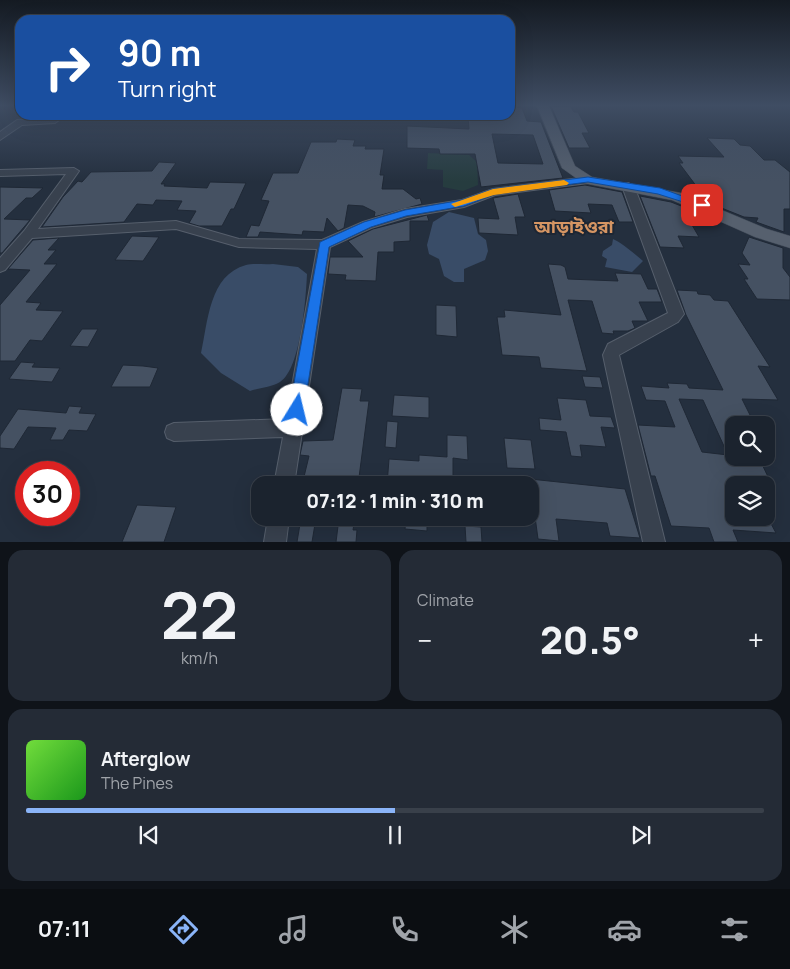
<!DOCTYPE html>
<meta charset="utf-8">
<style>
body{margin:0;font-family:Manrope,"Noto Sans Bengali",sans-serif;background:#242b36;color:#f1f3f6;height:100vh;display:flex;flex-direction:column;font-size:19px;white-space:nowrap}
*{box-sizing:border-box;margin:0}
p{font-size:16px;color:#a0a4aa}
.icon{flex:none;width:28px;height:28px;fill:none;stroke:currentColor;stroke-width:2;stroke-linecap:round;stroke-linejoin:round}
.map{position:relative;height:542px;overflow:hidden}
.drawer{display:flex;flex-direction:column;gap:8px;padding:8px;background:#0f1319;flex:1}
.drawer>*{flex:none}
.banner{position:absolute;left:15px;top:15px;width:500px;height:105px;border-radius:15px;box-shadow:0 5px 20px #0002,0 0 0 1px #39404a;background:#1a4fa0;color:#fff;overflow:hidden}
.controls{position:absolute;left:725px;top:416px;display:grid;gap:10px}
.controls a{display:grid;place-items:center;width:50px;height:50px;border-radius:10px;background:#1b232e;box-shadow:0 5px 20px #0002,0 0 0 1px #39404a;font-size:25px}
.speed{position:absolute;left:15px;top:461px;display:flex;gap:10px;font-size:25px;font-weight:700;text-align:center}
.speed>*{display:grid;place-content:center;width:65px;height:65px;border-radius:50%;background:#1b232e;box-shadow:0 5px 20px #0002,0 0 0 1px #39404a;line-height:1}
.speed .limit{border:8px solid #d22;background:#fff;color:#111}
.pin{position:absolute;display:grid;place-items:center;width:42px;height:42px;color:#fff;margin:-21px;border-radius:10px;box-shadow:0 2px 8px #0006}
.me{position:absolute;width:55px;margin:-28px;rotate:9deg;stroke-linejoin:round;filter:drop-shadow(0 0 4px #0008)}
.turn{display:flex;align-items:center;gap:18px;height:105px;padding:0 20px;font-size:22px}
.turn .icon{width:65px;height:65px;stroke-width:2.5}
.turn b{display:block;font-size:35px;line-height:42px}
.big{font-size:38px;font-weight:800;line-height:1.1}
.drawer .card{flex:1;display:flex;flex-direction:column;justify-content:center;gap:8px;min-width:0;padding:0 18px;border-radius:15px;background:#242b36}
.drawer .dial{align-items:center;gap:0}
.dial b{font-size:65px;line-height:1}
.song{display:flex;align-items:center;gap:15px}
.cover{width:60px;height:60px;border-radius:8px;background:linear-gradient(135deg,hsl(100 70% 55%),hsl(120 70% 35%))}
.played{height:5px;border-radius:2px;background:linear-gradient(90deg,#8ab4f8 50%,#39404a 50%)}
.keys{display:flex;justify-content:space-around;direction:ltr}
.heat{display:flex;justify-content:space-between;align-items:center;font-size:28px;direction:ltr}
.drawer .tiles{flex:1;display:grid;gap:8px;grid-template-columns:1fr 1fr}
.card:last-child{grid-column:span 2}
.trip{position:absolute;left:251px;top:476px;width:288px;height:50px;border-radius:15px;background:#1b232e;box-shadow:0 5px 20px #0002,0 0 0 1px #39404a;font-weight:800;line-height:50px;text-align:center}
.tab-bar{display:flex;height:80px;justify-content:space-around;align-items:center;background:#0b0e12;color:#a0a4aa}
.tab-bar .icon{width:35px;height:35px}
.tab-bar .on{color:#8ab4f8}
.tab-bar b{font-size:22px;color:#f1f3f6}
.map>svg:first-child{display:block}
</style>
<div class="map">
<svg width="790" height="542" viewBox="0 0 790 542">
<rect width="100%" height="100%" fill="#242f3e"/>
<!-- green -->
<path fill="#263c3f" d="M428 153 469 155 477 162 478 185 463 191 443 187V170L427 169Z"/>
<!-- water -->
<g fill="#394c67">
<path d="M449 212 474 218 478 234 486 240 488 251 485 260 464 269V282H454L444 276 439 259 429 254 427 245 433 222Z"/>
<path d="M613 239C621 242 636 255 643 261L632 272 605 267 607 259 602 256 603 251 612 245Z"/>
<path d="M273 264 298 267 307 274C306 297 301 369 280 382 272 387 259 388 250 391L221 373 201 353C208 322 209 275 246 265 254 263 264 265 273 264Z"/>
</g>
<!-- building -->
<g fill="#455162" stroke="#1f2835" fill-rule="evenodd">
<path d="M510 106 522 108 527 121 541 122 563 178 481 187 475 154H440L439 149 407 148V126L469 129 468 116 510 115ZM492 134 533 135 543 164 498 163Z"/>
<path d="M551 106H570L574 112H578L589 133H582L590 148H569Z"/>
<path d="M707 138 734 139 740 145 750 146 764 160H775L790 172V209H784V232L756 222 758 218 744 217 709 203 679 163H683L678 156 724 157Z"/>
<path d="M337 139 355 140 353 146H366L365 149H384L380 175H384L382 189H403L416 199 420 198 422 204 374 217 375 212 363 206 348 205 344 228 338 231 327 218 324 232 303 231 302 235 260 232 258 237H246L251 225 259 226 269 201 261 200 273 173H298L311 142H336Z"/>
<path d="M159 162 176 163 161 184H165L164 186 207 188 210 182 246 183 234 209H231L222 226H199L189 223 196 211 177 210 182 201 156 200 153 205 137 204 124 222 42 227 63 197 78 181 82 182 91 172 152 171Z"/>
<path d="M585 185 622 192 633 222H619L612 205 588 204 591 213 555 211 549 190Z"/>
<path d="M0 187 43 188 32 198H26L4 219 30 220 2 253H0Z"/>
<path d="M518 194 525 217H515L518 235 479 233 478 218 499 219 493 198Z"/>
<path d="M640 196 671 202 689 209 694 219 688 218 699 237 678 236 684 248 660 247Z"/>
<path d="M427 215 429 221H410V241L394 242V252H378L376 281 345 280 346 275 328 274 330 257H363L348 241 373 229Z"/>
<path d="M132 236 159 237 143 261 115 260Z"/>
<path d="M749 237 783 248V268L790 277V300L757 299 744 279H748L738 264 750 265 742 253Z"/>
<path d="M59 238 48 250H56L44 264H57L26 302 41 303 36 310 63 311 42 341 30 340 15 361H0V305L30 270 8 269 33 240Z"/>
<path d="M548 264 561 265 565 267 568 279 618 281 615 273 641 274 648 289H657L662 302H639L648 321H632L635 328 628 331H613L614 334 602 333 592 301 568 300 587 371 541 368 539 357 502 355 497 317H505L504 310 561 315Z"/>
<path d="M677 290 697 291 698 294 710 295 714 300 728 301 770 367 758 366 778 400 742 399 755 425H734V458H759L772 485H734V518H768L776 533 733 530 738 542H714L709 528 671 526 655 476H651L638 425 675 427 665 401 646 400 641 386 669 388 667 383 687 384 689 388 723 390 686 315ZM679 399 703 400 728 455 702 452Z"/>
<path d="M436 305 456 306 457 337 436 335Z"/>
<path d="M82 329H98L88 347 70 346Z"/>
<path d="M21 362 35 363 32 367 60 368 52 382 9 379Z"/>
<path d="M123 365 143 366 158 368 150 387H111Z"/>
<path d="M582 376 600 377 603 388 585 387Z"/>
<path d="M342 388 362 389 360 401H369L358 485H302L309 456 300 455 303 441 333 440Z"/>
<path d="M394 395 429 397V418L392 416Z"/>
<path d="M557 398 586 400 590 416 611 417 615 428 601 427 606 447 580 445 582 457 571 456 566 432 540 430 539 418 561 420Z"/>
<path d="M69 406 82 407 79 413 96 414 87 431 69 430 63 440H50L56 428 28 427 14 449 0 448V436L18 409 66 413Z"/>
<path d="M387 421 398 422 396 448 385 447Z"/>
<path d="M447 435 467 436 468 460 453 458V485H387L389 459 419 461V455L447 457Z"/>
<path d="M504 438 531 440 535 469 507 468Z"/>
<path d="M530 479 625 489 640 538 610 536 607 523 556 519 559 541 538 539Z"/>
<path d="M137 505 176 507 164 542H122Z"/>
<path d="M301 518H316L312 542H297Z"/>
<path d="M339 518H355L353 530H357L356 542H336Z"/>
<path d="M406 518H427V531L405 529Z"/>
<path d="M465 526 481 527 482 542H466Z"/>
</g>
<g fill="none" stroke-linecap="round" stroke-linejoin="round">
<!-- minor casing -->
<g stroke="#565f6c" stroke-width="2">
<g id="minor">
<path d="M55 115H66L55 123 22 125 0 140V132L17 120 53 117Z"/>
<path d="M74 168 79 171 38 229 176 221 239 239 322 240 363 222 405 209 462 200 493 189 588 177 594 180 588 183 495 195 464 207 407 217 371 228 330 247 294 485H274L283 437 174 441 167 438 165 432 167 426 174 423 286 419 317 249 239 247 176 229 32 238 5 270 0 272V258L24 231 66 174 0 176V170Z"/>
<path d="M628 183 634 186 684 314 678 322 619 355 665 542H643L603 355 608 344 668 313 622 186Z"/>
<path d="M268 518H289L286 542H264Z"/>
</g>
</g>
<!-- major casing -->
<g stroke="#414a57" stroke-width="1">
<path id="major" d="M537 106H549L575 166 592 177 681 193 767 229 790 236V248L755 237 672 200 583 183 562 168Z"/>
</g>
<!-- minor -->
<use href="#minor" fill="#38414e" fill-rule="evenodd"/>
<!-- major -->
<use href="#major" fill="#56606e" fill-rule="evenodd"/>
</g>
<!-- sky -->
<linearGradient id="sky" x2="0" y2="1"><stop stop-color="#141a22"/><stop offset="0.58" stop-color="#3f4d63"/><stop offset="1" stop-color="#3f4d63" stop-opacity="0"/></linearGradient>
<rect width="790" height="182" fill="url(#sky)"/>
<!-- route -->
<path fill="#1a73e8" stroke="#114b97" d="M588 177 660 188 707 205 702 208 658 194 588 182 495 194 464 206 406 216 371 227 329 247 304 410 302 414 297 417 292 414 289 410 320 242 364 222 405 210 462 200 493 189Z"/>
<!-- slow -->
<path fill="#f59e0b" d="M564 180 569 183 567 185 494 195 455 207 451 204 493 189Z"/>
<g text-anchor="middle" stroke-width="4" stroke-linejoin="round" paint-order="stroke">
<!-- district labels -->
<g font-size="18" font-weight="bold" fill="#d59563" stroke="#1d2633">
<text x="574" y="233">আড়াইওরা</text>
</g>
</g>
</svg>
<div class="controls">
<a><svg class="icon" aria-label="search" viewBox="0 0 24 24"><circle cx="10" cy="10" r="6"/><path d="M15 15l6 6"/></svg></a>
<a><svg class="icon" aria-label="layers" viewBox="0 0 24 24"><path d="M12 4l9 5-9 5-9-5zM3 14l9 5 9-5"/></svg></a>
</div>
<div class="speed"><div class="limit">30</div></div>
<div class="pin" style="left:702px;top:205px;background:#d93025"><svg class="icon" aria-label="arrive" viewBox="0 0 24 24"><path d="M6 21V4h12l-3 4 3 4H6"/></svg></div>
<svg class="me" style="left:297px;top:410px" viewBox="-20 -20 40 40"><circle r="19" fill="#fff"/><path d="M0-13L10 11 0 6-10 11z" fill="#1a73e8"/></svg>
<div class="trip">07:12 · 1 min · 310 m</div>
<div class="banner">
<div class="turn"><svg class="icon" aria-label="right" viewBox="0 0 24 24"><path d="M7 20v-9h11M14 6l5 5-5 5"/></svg><div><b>90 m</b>Turn right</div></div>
</div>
</div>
<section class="drawer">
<div class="tiles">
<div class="card dial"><b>22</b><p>km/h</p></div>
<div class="card"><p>Climate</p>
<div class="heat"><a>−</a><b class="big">20.5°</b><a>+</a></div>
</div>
<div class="card">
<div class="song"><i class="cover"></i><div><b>Afterglow</b><p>The Pines</p></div></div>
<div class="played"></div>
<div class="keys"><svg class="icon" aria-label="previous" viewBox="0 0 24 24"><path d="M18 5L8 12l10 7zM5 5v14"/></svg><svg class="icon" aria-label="pause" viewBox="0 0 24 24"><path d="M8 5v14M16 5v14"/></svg><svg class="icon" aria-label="next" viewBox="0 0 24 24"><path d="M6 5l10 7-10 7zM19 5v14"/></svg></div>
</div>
</div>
</section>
<nav class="tab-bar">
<b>07:11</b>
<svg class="icon on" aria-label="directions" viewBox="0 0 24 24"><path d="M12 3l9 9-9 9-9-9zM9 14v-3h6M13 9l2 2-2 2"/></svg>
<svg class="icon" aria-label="music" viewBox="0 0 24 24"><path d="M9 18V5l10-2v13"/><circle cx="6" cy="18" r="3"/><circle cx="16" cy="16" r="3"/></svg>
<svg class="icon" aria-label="phone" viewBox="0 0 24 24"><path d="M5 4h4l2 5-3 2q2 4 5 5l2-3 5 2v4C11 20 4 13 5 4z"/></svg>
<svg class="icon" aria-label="climate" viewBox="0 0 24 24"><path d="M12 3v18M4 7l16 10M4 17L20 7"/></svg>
<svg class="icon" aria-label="car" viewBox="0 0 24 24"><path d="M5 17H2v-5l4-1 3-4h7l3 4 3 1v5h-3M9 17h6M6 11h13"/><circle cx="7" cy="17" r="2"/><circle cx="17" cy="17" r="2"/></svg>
<svg class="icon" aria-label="filters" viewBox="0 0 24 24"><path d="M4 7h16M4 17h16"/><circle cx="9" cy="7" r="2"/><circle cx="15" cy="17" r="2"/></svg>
</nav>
